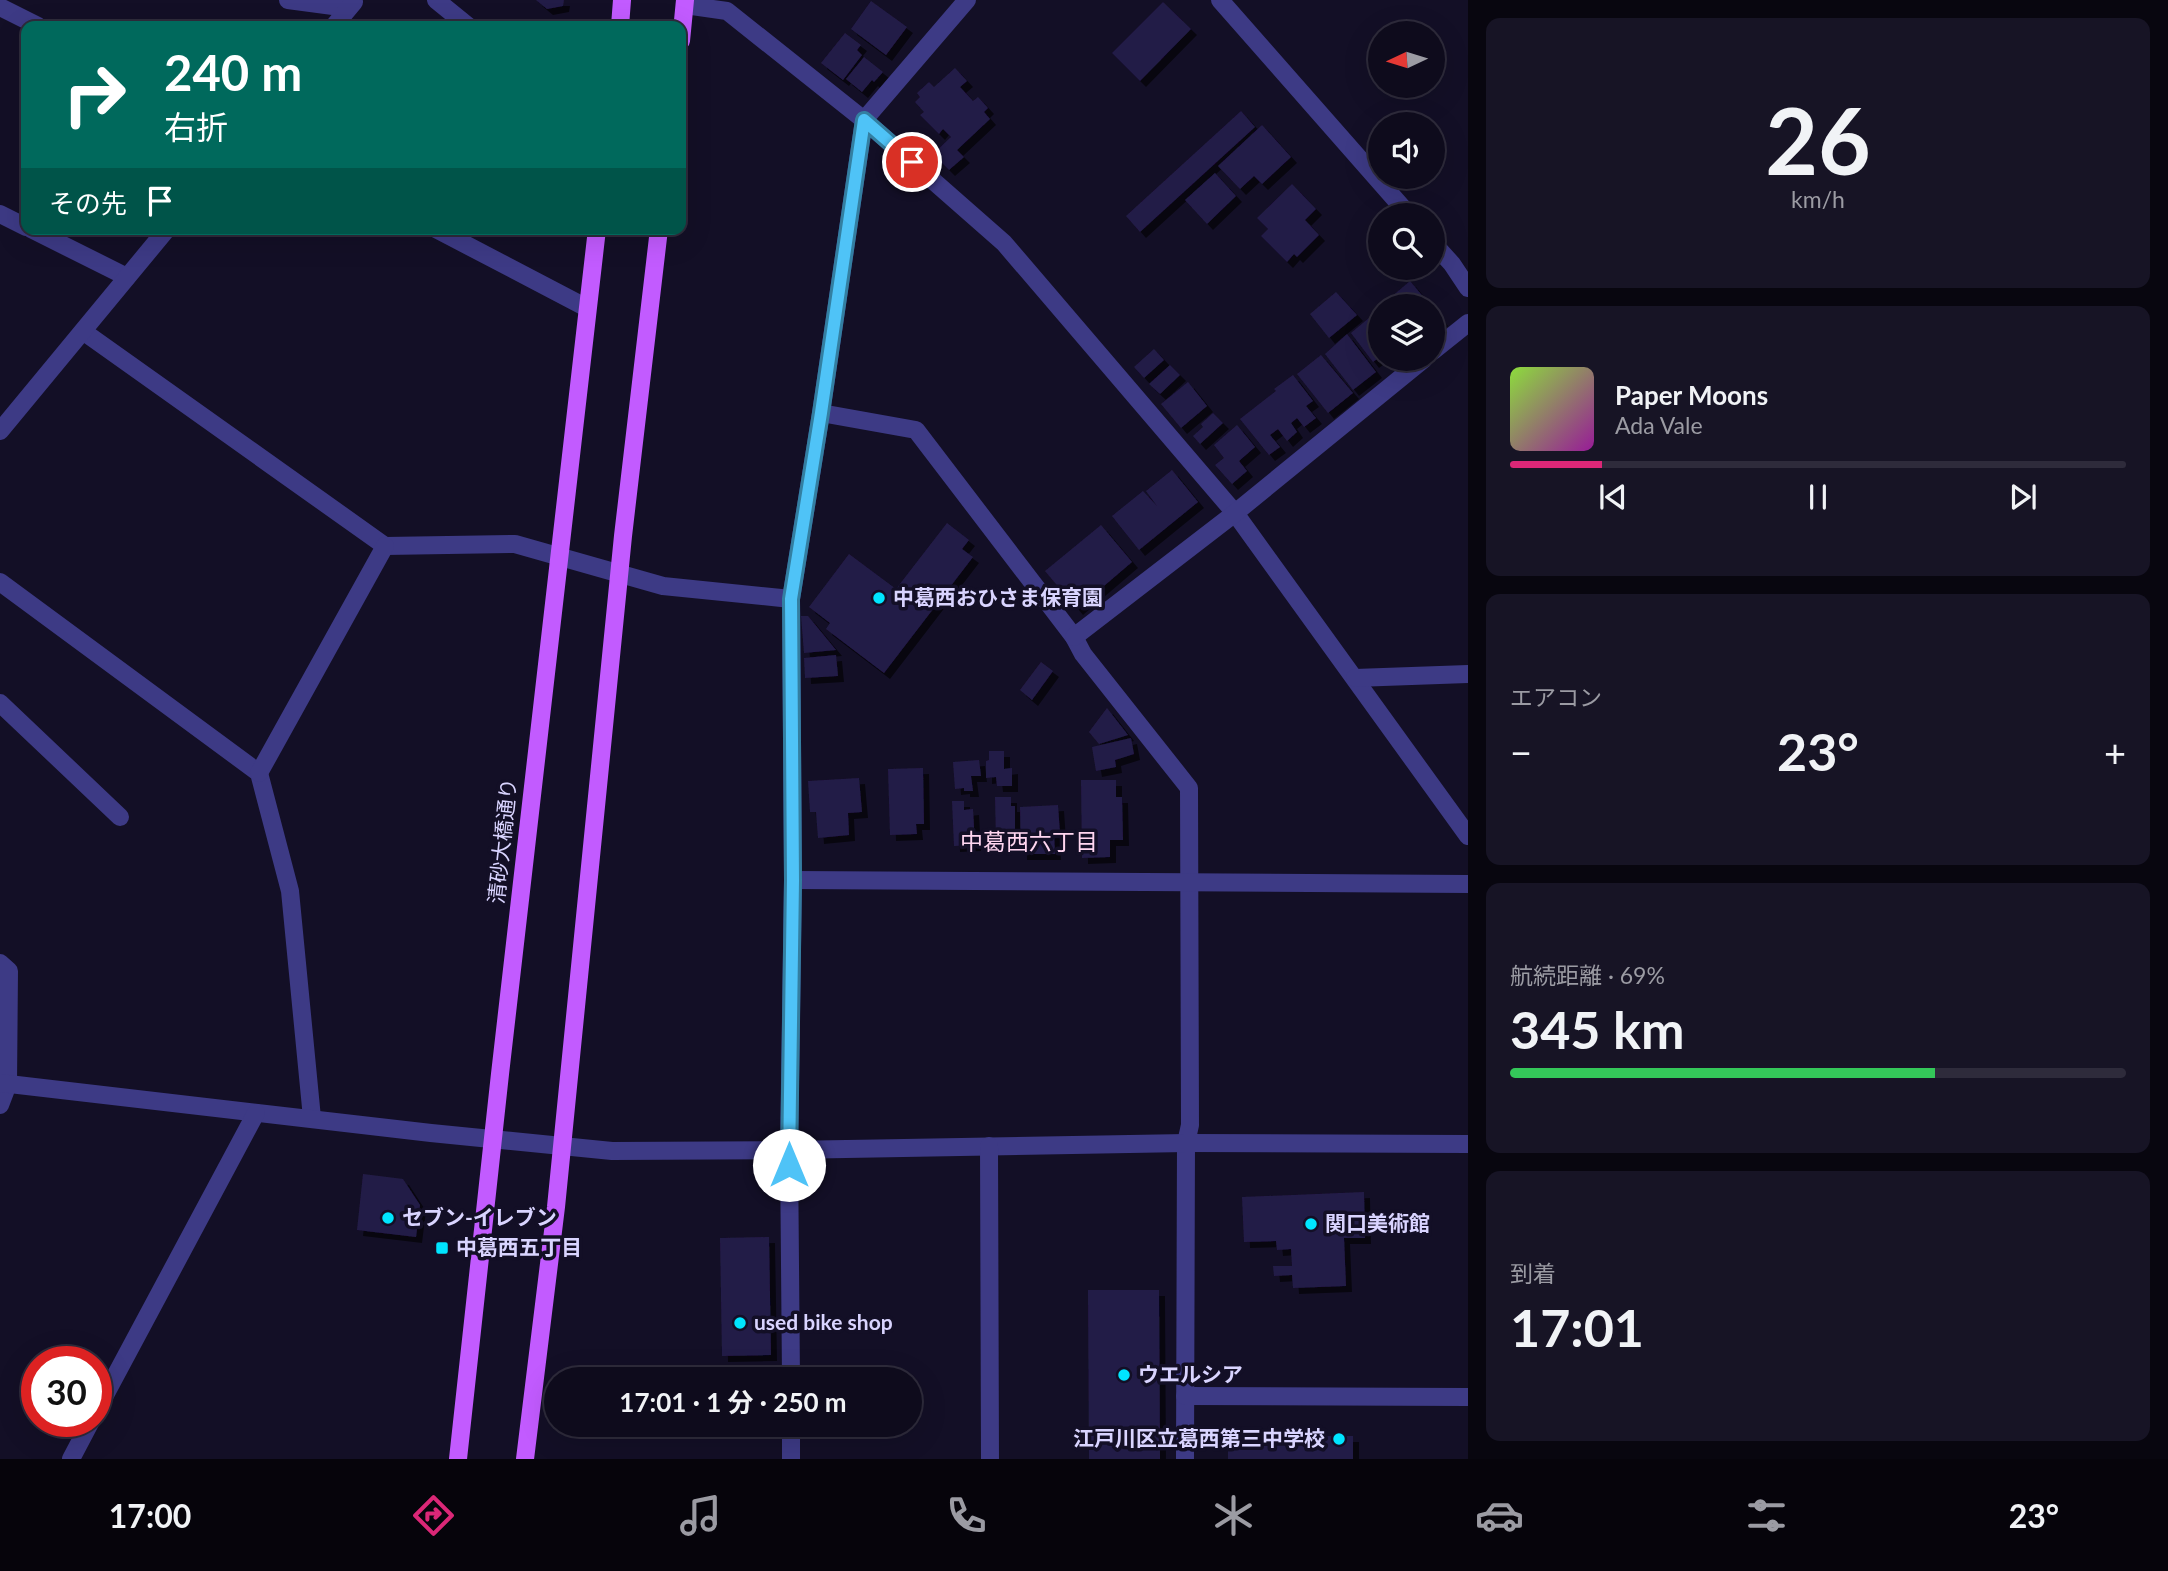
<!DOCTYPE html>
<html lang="ja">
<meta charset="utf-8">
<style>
body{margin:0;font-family:Lato,"Noto Sans JP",sans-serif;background:#171425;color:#f1f3f6;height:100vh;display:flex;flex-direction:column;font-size:26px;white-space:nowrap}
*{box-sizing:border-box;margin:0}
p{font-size:23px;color:#9b9ba3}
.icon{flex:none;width:38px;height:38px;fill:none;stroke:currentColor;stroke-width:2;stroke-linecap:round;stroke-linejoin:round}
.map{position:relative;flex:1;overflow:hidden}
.drawer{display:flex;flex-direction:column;gap:18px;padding:18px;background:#08060f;width:700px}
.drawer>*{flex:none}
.banner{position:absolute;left:21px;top:21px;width:665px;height:214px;border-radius:14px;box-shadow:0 7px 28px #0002,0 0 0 2px #2e2b3b;background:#00695c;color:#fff;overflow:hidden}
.needle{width:46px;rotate:266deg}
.controls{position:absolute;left:1368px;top:21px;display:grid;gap:14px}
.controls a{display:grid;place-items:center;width:77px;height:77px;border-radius:50%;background:#0e0b1c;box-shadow:0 7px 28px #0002,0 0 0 2px #2e2b3b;font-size:35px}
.speed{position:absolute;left:21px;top:1346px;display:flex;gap:14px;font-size:35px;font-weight:700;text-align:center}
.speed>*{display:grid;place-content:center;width:91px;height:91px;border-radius:50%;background:#0e0b1c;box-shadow:0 7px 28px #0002,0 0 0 2px #2e2b3b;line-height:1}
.speed .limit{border:10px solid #d22;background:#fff;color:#111}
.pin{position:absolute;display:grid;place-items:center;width:60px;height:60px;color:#fff;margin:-30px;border:4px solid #fff;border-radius:50%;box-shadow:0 2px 7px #0007}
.me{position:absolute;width:77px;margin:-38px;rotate:0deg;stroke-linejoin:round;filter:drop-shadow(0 0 5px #0008)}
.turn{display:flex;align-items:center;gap:24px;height:147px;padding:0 28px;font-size:32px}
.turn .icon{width:91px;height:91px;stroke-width:2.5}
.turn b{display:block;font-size:49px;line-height:60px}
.then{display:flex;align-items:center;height:66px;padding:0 28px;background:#0003;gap:14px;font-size:26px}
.big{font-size:52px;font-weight:700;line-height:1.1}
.drawer .widget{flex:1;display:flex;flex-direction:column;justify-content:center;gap:10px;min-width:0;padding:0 24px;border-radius:14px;background:#171425}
.drawer .dial{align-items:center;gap:0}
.dial b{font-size:91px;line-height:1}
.song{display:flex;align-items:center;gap:21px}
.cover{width:84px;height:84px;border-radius:10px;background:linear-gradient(135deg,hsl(90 70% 55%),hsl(300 70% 35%))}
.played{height:7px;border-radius:4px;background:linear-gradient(90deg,#db2777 15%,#2e2b3b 15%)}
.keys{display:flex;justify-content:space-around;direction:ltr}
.heat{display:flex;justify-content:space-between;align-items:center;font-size:38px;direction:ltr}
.charge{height:10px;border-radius:5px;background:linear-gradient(90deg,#34c759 69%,#2e2b3b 0)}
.trip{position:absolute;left:544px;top:1367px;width:378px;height:70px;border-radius:35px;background:#0e0b1c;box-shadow:0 7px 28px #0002,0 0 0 2px #2e2b3b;font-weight:700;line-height:70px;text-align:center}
.dock{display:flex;height:112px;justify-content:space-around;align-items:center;background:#06040b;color:#9b9ba3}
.dock .icon{width:49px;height:49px}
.dock .current{color:#db2777}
.dock b{font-size:32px;color:#f1f3f6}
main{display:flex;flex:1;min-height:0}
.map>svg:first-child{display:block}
</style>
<main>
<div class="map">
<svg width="1468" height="1459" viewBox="0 0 1468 1459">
<defs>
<filter id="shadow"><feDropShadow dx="6" dy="6" stdDeviation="0" flood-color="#0009"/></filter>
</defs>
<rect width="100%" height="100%" fill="#130f26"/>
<!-- building -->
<g fill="#241b47" filter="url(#shadow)">
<path d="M536 0H564L563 6 547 9Z"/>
<path d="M871 1 907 27 886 55 851 29Z"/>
<path d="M1163 2 1191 29 1140 81 1112 53Z"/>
<path d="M845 33 861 45 857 50 862 55 843 80 821 63Z"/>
<path d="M864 57 883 72 874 82 872 80 862 92 846 79Z"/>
<path d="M955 68 967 81 960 87 973 101 978 97 988 108 984 112 990 119 957 150 964 157 949 170 933 154 951 137 943 129 939 134 920 115 924 112 915 102 920 97 917 93 929 82 934 87Z"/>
<path d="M1241 111 1255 127 1140 232 1126 216Z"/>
<path d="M1262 125 1291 157 1262 184 1254 176 1240 189 1218 166Z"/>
<path d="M1215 173 1236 196 1207 224 1185 200Z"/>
<path d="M1292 184 1316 209 1305 220 1319 235 1297 257 1294 254 1287 262 1261 236 1268 229 1257 218Z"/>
<path d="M1410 281 1431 306H1385L1383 304Z"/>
<path d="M1336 292 1357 315 1329 338 1310 314Z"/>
<path d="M1381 308V356L1373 362 1351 333Z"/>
<path d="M1433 309 1442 320 1433 328Z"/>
<path d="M1347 334 1376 372 1353 390 1325 354Z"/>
<path d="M1154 349 1164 360 1144 378 1134 367Z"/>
<path d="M1321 355 1353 393 1328 413 1297 374Z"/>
<path d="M1170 365 1180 375 1160 394 1149 384Z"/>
<path d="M1293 375 1313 401 1306 406 1316 418 1304 427 1297 418 1291 423 1297 432 1287 441 1278 429 1270 435 1280 447 1269 455 1240 419 1276 391 1274 389Z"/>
<path d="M1188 382 1207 406 1181 428 1161 404Z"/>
<path d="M1213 413 1223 423 1200 444 1193 436 1203 427 1201 424Z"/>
<path d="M1237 425 1255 447 1239 461 1247 471 1232 484 1215 465 1224 458 1214 445Z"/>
<path d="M1172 470 1198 502 1139 550 1112 516 1143 491 1157 506 1146 491Z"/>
<path d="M947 523 969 540 962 549 973 557 884 673 826 629 830 623 809 607 849 554 896 589Z"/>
<path d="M1101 525 1132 562 1077 609 1045 571Z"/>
<path d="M801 616H808L836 650 804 653Z"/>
<path d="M836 655 838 676 805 678 804 658Z"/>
<path d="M1041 662 1053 671 1032 700 1020 690Z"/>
<path d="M1107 708 1128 735 1099 744 1089 732Z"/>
<path d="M1131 738 1134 754 1115 760 1116 767 1096 771 1092 747Z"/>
<path d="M989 751H1004V769L1012 768V786H997L996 777 986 778V761L989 760Z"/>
<path d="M979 760 981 776H971L973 791H964V788L955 789 953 762Z"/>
<path d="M923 768 924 824H916L917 834 890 835 888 769Z"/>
<path d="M859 778 862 812 848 813 849 835 818 838 816 812H810L808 781Z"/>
<path d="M1081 780H1116V797H1122L1123 840H1110V857L1082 858Z"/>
<path d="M995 797H1011V806H1015V841H996Z"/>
<path d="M952 801H964V810L973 809 975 845 954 846Z"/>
<path d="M1058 805 1060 834H1054L1055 854H1021L1020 807Z"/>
<path d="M363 1174 403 1179 420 1205 416 1237 357 1230Z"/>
<path d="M1364 1192 1365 1238H1344L1346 1286 1293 1288 1292 1275 1274 1276 1273 1266H1292L1291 1249 1277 1250 1276 1241 1244 1242 1242 1197Z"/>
<path d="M769 1237 771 1355 722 1356 720 1238Z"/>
<path d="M1088 1290H1159L1160 1459H1089Z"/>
<path d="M1353 1436V1459H1228V1437Z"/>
</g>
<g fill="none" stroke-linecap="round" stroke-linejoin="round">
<!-- minor -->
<g stroke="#3d3a85" stroke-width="18">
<path d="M288 0 348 8"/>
<path d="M436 0 468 26"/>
<path d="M1220 0 1409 215"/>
<path d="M685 5 727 11 864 120 1004 243 1235 513 1468 836"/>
<path d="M0 7 38 26"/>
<path d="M334 26 354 2"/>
<path d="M0 214 26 227"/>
<path d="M31 229 127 277"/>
<path d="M436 229 587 308"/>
<path d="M1433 243 1452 264 1468 288"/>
<path d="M84 332 385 546 515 544 663 586 791 599"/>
<path d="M1433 351 1468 323"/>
<path d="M821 413 916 430 1074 637 1083 654 1189 788 1190 1125 1186 1143 1185 1459"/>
<path d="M0 431 167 229"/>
<path d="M0 582 259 773 290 891 312 1118"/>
<path d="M1074 637 1235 513 1424 359"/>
<path d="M1355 678 1468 674"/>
<path d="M0 703 120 817"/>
<path d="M259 773 385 546"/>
<path d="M793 880 1468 884"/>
<path d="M0 963 9 971 8 1084 0 1105"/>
<path d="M0 1083 431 1133 612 1151 789 1150 1186 1143 1468 1144"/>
<path d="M989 1146 990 1459"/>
<path d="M791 1379 789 1150 793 880 791 599 821 413 864 120 967 0"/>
<path d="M1185 1396 1468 1397"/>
<path d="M96 1412 256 1113"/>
<path d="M791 1424V1459"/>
<path d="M71 1459 91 1421"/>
</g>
<!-- major -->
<g stroke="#c25bff" stroke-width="18">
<path d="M620 26 622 0"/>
<path d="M681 41 685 0"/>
<path d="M458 1459 500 1074 597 229"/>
<path d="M525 1459 556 1207 623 536 659 229"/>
</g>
</g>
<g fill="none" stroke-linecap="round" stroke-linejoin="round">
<!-- route casing -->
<g stroke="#337fa1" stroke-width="18">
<path id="route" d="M789 1165 793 880 791 599 821 413 864 120 912 162"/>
</g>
<!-- route -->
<use href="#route" stroke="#4fc3f7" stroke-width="12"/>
</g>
<!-- markers -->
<g fill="#00e5ff" stroke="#130f26" stroke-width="2.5">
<circle cx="879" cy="598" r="7"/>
<circle cx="388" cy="1218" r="7"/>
<circle cx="1311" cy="1224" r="7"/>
<rect x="435" y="1241" width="14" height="14" rx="3.5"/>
<circle cx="740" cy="1323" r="7"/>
<circle cx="1124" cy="1375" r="7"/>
<circle cx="1339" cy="1439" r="7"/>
</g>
<g text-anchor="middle" stroke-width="7" stroke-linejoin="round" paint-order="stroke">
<!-- poi labels -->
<g font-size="21" font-weight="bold" fill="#d9d4ff" stroke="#130f26" text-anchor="start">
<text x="893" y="605">中葛西おひさま保育園</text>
<text x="402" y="1225">セブン-イレブン</text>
<text x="1325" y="1231">関口美術館</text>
<text x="456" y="1255">中葛西五丁目</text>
<text x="754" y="1330">used bike shop</text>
<text x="1138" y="1382">ウエルシア</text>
<text x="1325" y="1446" text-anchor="end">江戸川区立葛西第三中学校</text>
</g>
<!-- street labels -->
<g font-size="21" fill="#d9d4ff" stroke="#130f26">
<text transform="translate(503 841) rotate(-84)" y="7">清砂大橋通り</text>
</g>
<!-- neighbourhood labels -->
<g font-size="23" fill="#ffd6f0" stroke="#130f26">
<text x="1029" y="850">中葛西六丁目</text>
</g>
</g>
</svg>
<div class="controls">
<a><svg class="needle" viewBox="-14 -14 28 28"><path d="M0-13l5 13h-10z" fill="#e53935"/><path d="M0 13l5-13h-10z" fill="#9b9ba3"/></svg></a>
<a><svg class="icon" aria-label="sound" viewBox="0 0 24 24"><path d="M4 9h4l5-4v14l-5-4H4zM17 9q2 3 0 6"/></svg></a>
<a><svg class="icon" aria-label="search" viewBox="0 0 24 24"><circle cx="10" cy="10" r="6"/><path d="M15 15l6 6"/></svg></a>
<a><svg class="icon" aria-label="layers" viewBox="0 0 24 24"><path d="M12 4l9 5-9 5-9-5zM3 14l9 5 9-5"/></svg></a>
</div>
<div class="speed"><div class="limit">30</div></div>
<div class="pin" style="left:912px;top:162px;background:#d93025"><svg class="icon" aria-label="arrive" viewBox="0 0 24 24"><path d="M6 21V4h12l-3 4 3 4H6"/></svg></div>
<svg class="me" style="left:789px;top:1165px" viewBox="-20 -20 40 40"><circle r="19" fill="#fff"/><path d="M0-13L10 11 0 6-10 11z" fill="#4fc3f7"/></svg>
<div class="trip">17:01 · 1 分 · 250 m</div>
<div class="banner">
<div class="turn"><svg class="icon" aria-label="right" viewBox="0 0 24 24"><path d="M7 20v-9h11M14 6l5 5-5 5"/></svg><div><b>240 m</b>右折</div></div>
<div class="then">その先<svg class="icon" aria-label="arrive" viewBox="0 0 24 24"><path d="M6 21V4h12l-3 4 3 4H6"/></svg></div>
</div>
</div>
<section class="drawer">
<div class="widget dial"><b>26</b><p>km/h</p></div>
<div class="widget">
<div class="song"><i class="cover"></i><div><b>Paper Moons</b><p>Ada Vale</p></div></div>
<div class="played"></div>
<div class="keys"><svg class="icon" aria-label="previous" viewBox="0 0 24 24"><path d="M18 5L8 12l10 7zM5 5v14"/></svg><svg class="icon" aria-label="pause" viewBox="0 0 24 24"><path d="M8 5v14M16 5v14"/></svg><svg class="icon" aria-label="next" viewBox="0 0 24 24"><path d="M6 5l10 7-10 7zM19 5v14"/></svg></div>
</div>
<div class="widget"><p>エアコン</p>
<div class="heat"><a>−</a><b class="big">23°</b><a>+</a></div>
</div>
<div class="widget"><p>航続距離 · 69%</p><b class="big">345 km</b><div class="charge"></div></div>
<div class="widget"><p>到着</p><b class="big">17:01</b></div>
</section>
</main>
<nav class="dock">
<b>17:00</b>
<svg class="icon current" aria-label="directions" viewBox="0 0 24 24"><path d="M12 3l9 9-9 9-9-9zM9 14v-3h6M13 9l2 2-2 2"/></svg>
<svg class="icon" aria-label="music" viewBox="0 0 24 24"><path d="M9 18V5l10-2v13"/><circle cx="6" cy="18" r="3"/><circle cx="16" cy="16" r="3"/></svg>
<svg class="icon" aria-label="phone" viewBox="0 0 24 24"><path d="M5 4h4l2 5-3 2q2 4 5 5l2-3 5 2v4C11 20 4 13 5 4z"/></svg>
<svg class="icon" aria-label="climate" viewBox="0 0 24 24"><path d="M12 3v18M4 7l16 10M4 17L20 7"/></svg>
<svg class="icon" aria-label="car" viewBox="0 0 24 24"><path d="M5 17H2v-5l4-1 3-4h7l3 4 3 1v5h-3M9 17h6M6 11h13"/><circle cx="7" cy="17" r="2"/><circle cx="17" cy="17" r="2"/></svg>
<svg class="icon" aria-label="filters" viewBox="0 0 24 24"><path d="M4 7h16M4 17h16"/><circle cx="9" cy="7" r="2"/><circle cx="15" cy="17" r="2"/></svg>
<b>23°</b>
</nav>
